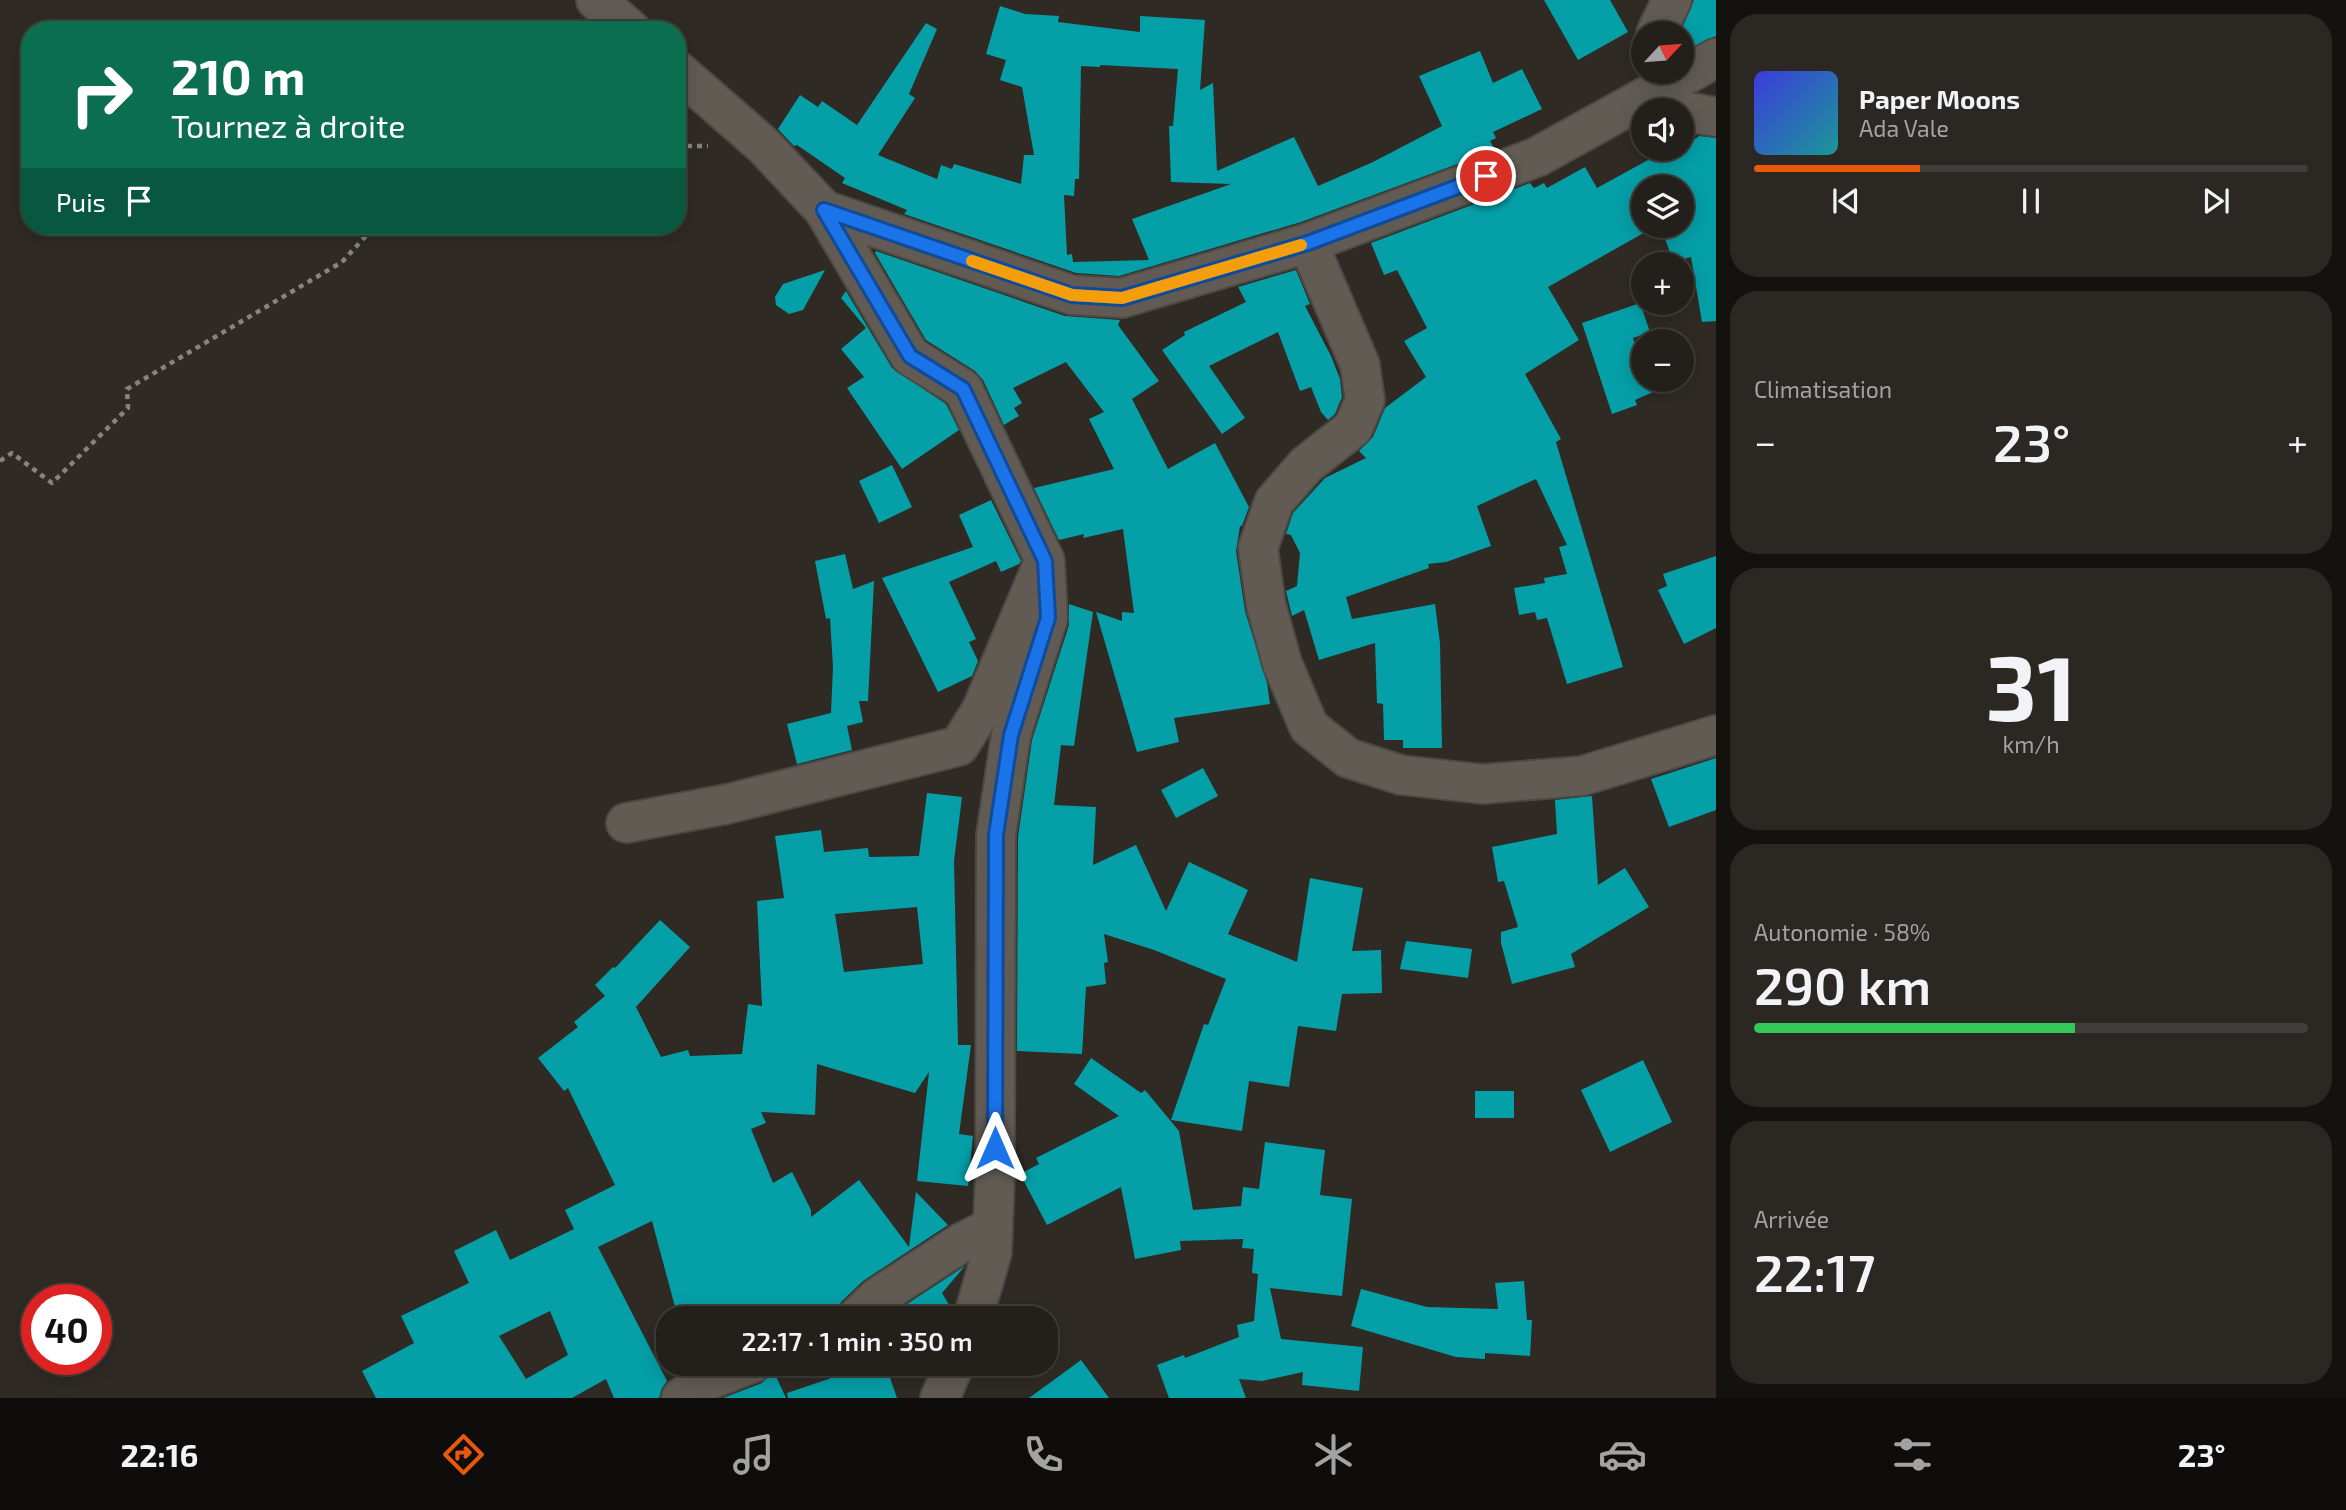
<!DOCTYPE html>
<html lang="fr">
<meta charset="utf-8">
<style>
body{margin:0;font-family:"Exo 2",sans-serif;background:#2b2824;color:#f1f3f6;height:100vh;display:flex;flex-direction:column;font-size:26px;white-space:nowrap}
*{box-sizing:border-box;margin:0}
p{font-size:23px;color:#a3a3a3}
.icon{flex:none;width:38px;height:38px;fill:none;stroke:currentColor;stroke-width:2;stroke-linecap:round;stroke-linejoin:round}
.map{position:relative;flex:1;overflow:hidden}
.panel{display:flex;flex-direction:column;gap:14px;padding:14px;background:#13120f;width:630px}
.panel>*{flex:none}
.banner{position:absolute;left:21px;top:21px;width:665px;height:214px;border-radius:28px;box-shadow:0 4px 18px #0003,0 0 0 2px #403e3a;background:#0b6e4f;color:#fff;overflow:hidden}
.needle{width:46px;rotate:64deg}
.buttons{position:absolute;left:1631px;top:21px;display:grid;gap:14px}
.buttons a{display:grid;place-items:center;width:63px;height:63px;border-radius:50%;background:#23201b;box-shadow:0 4px 18px #0003,0 0 0 2px #403e3a;font-size:35px}
.speed{position:absolute;left:21px;top:1284px;display:flex;gap:14px;font-size:35px;font-weight:700;text-align:center}
.speed>*{display:grid;place-content:center;width:91px;height:91px;border-radius:50%;background:#23201b;box-shadow:0 4px 18px #0003,0 0 0 2px #403e3a;line-height:1}
.speed .limit{border:10px solid #d22;background:#fff;color:#111}
.pin{position:absolute;display:grid;place-items:center;width:60px;height:60px;color:#fff;margin:-30px;border:4px solid #fff;border-radius:50%;box-shadow:0 2px 7px #0007}
.me{position:absolute;width:77px;margin:-38px;rotate:0deg;stroke-linejoin:round;filter:drop-shadow(0 0 5px #0008)}
.turn{display:flex;align-items:center;gap:24px;height:147px;padding:0 35px;font-size:32px}
.turn .icon{width:91px;height:91px;stroke-width:2.5}
.turn b{display:block;font-size:49px;line-height:60px}
.then{display:flex;align-items:center;height:66px;padding:0 35px;background:#0003;gap:14px;font-size:26px}
.big{font-size:52px;font-weight:600;line-height:1.1}
.panel .card{flex:1;display:flex;flex-direction:column;justify-content:center;gap:10px;min-width:0;padding:0 24px;border-radius:28px;background:#2b2824}
.panel .dial{align-items:center;gap:0}
.dial b{font-size:91px;line-height:1}
.song{display:flex;align-items:center;gap:21px}
.cover{width:84px;height:84px;border-radius:10px;background:linear-gradient(135deg,hsl(240 70% 55%),hsl(180 70% 35%))}
.played{height:7px;border-radius:4px;background:linear-gradient(90deg,#ea580c 30%,#403e3a 30%)}
.keys{display:flex;justify-content:space-around;direction:ltr}
.heat{display:flex;justify-content:space-between;align-items:center;font-size:38px;direction:ltr}
.charge{height:10px;border-radius:5px;background:linear-gradient(90deg,#34c759 58%,#403e3a 0)}
.trip{position:absolute;left:656px;top:1306px;width:402px;height:70px;border-radius:28px;background:#23201b;box-shadow:0 4px 18px #0003,0 0 0 2px #403e3a;font-weight:600;line-height:70px;text-align:center}
.tab-bar{display:flex;height:112px;justify-content:space-around;align-items:center;background:#0e0d0b;color:#a3a3a3}
.tab-bar .icon{width:49px;height:49px}
.tab-bar .active{color:#ea580c}
.tab-bar b{font-size:32px;color:#f1f3f6}
main{display:flex;flex:1;min-height:0}
.map>svg:first-child{display:block}
</style>
<main>
<div class="map">
<svg width="1716" height="1398" viewBox="0 0 1716 1398">
<rect width="100%" height="100%" fill="#2f2a24"/>
<!-- building -->
<g fill="#059fa8" fill-rule="evenodd">
<path d="M1544 0H1610L1628 32 1578 60Z"/>
<path d="M1694 0H1716V36L1682 52 1680 33Z"/>
<path d="M1000 6 1025 14 1059 16 1058 22 1140 32V16L1205 20 1200 90 1213 83 1217 171 1294 137 1318 186 1373 162 1442 126 1419 76 1480 51 1493 83 1522 69 1542 109 1493 132 1496 138 1490 141 1495 150 1301 222 1119 276 1076 273 904 214 907 210 842 183 845 178 797 145 794 146 778 129 800 95 818 107 822 101 857 125 926 23 937 29 909 94 915 98 878 155 937 179 941 165 952 169 954 164 1021 184 1024 155H1034L1022 87 1000 80 1006 60 986 54ZM1100 65 1178 69 1173 126H1169L1171 182 1231 184 1132 219 1149 260 1073 262 1072 254 1067 255 1064 195 1074 196 1075 179H1079L1081 66 1100 67Z"/>
<path d="M1699 136 1716 138V321L1702 322 1691 257 1673 262 1661 226H1682V187H1643V226H1656L1548 287 1579 340 1525 374 1561 439 1556 442 1623 667 1567 684 1547 618 1537 620 1535 612 1519 615 1514 588 1545 583 1544 578 1567 574 1559 547 1567 545 1536 479 1477 506 1491 546 1446 562 1428 564 1429 568 1346 597 1352 619 1435 604 1440 643 1442 748H1403V740H1384L1383 704 1377 703 1375 643 1319 660 1304 610 1292 616 1286 591 1297 586 1300 553 1291 535 1286 534 1293 513 1325 478 1366 458 1359 451 1373 437 1385 408 1426 377 1404 341 1427 328 1397 270 1384 275 1371 243 1530 183 1534 188 1544 183 1547 188 1585 167 1597 188 1668 149H1682Z"/>
<path d="M876 251 1065 316 1120 320 1118 325 1159 381 1132 399 1168 469 1215 443 1249 507 1242 526H1240L1236 551 1245 611 1267 683 1270 704 1174 718 1179 742 1137 752 1096 612 1122 621V612L1134 613 1123 529 1083 538 1084 534 1059 540 1034 488 1114 469 1089 419 1104 412 1066 362 1013 388 1022 403 1014 408 1019 416 1004 425 983 380 975 371 926 340 875 253Z"/>
<path d="M825 270 803 310 789 314 776 305 775 297 783 284Z"/>
<path d="M1296 270 1310 304 1305 306 1331 356 1340 379 1342 397 1335 414 1328 420 1321 412 1311 387 1300 391 1278 332 1209 366 1245 418 1222 434 1162 350 1185 335 1184 332 1246 302 1238 287Z"/>
<path d="M846 291 892 368 946 404 959 430 902 469 847 388 864 377 841 349 866 328 841 298Z"/>
<path d="M1640 303 1650 332 1633 338 1643 367V380H1647L1653 392 1635 400 1637 405 1612 414 1582 323Z"/>
<path d="M892 465 912 507 879 523 859 481Z"/>
<path d="M991 500 1021 561 1019 564 1001 572 996 561 949 582 976 639 969 642 978 661 972 676 938 692 882 578 973 547 959 515Z"/>
<path d="M845 554 853 589 874 581 868 701H859L863 722 847 726 852 750 797 764 787 724 831 713 833 667 830 618 826 619 815 561Z"/>
<path d="M1716 556V628L1684 644 1658 590 1667 586 1663 574Z"/>
<path d="M1069 604 1093 612 1074 746 1061 745 1054 805 1096 807 1093 865 1136 845 1166 911 1189 862 1248 890 1228 934 1297 962 1310 878 1363 888 1352 951 1381 950 1382 993 1342 994 1336 1031 1298 1026 1289 1087 1249 1081 1242 1131 1171 1120 1204 1024 1208 1025 1226 979 1154 950 1104 934 1108 962 1104 963 1106 984 1086 987 1082 1054 1017 1051 1018 837 1032 740 1069 625Z"/>
<path d="M1716 758V810L1669 827 1651 779Z"/>
<path d="M1203 768 1218 796 1176 818 1161 790Z"/>
<path d="M927 793 962 797 954 861 958 1045H971L959 1134 973 1136 968 1186 917 1181 929 1072 915 1093 817 1064 815 1115 761 1112 766 1123 751 1129 773 1183 792 1172 811 1210V1217L859 1180 909 1247 916 1192 948 1225 863 1281 841 1302 833 1318H678L652 1221 598 1247 667 1381 662 1388 659 1398H614L606 1379 572 1398H376L362 1371 414 1343 401 1316 469 1283 454 1251 496 1230 510 1260 574 1229 565 1210 615 1185 568 1088 564 1091 538 1058 578 1027 574 1022 605 996 595 985 613 967 615 968 660 920 690 947 636 1007 661 1057 688 1050 690 1056 742 1054 748 1004 762 1006 757 901 784 898 775 836 821 830 824 852 868 848 869 857 919 856ZM917 907 923 964 844 972 835 914ZM550 1311 568 1355 526 1379 499 1336Z"/>
<path d="M1592 796 1598 885 1625 868 1649 907 1571 954 1575 967 1512 984 1501 943V932L1518 927 1504 881 1498 882 1492 847 1557 834 1555 800Z"/>
<path d="M1406 941 1472 949 1468 978 1400 969Z"/>
<path d="M1091 1058 1141 1093 1145 1090 1179 1131 1193 1210 1241 1206 1243 1187 1259 1189 1265 1142 1325 1150 1320 1195 1352 1199 1342 1296 1270 1288 1281 1339 1363 1347 1359 1391 1302 1385 1303 1372 1262 1381 1239 1379 1246 1398H1169L1157 1365 1184 1355 1185 1358 1239 1337 1237 1325 1254 1321 1258 1274 1252 1273 1254 1249 1242 1248 1243 1239 1180 1241 1181 1250 1135 1259 1121 1187 1047 1225 1020 1174 1039 1164 1036 1158 1119 1116 1074 1084Z"/>
<path d="M1643 1060 1672 1122 1610 1152 1581 1090Z"/>
<rect x="1475" y="1091" width="39" height="27"/>
<path d="M965 1266 942 1293 952 1310 938 1318H911L904 1306Z"/>
<path d="M1524 1281 1527 1320H1532L1530 1356 1485 1353V1359L1456 1357 1351 1326 1361 1289 1427 1307 1498 1309 1495 1283Z"/>
<path d="M1081 1360 1109 1398H1029Z"/>
<path d="M876 1363H885L897 1398H788L787 1393Z"/>
<path d="M773 1370 786 1398H723L762 1383Z"/>
</g>
<g fill="none" stroke-linecap="round" stroke-linejoin="round">
<!-- minor casing -->
<g stroke="#4c4843" stroke-width="42">
<g id="minor">
<path d="M596 0 631 30"/>
<path d="M1656 33 1672 0"/>
<path d="M677 70 764 146 824 210 910 356 963 389 1045 561 1048 618 1011 735 996 835 995 1174 992 1252 973 1318"/>
<path d="M1682 111 1716 117"/>
<path d="M824 210 1072 295 1122 298 1308 243 1537 157 1716 58"/>
<path d="M1308 243 1360 365 1365 400 1353 428 1306 465 1274 502 1258 548 1266 605 1282 663 1309 727 1348 758 1401 775 1482 784 1582 776 1716 735"/>
<path d="M626 823 727 804 959 746 981 711 1042 566"/>
<path d="M856 1318 878 1297 961 1243 993 1227"/>
<path d="M681 1398 704 1382 753 1363"/>
<path d="M940 1398 955 1363"/>
</g>
</g>
<!-- path -->
<g stroke="#87837d" stroke-width="4.5" stroke-dasharray="5 5" stroke-linecap="butt">
<path d="M677 146H708"/>
<path d="M0 461 12 453 52 483 128 408 127 389 342 262 375 226"/>
</g>
<!-- minor -->
<use href="#minor" stroke="#615b54" stroke-width="38"/>
</g>
<g fill="none" stroke-linecap="round" stroke-linejoin="round">
<!-- route casing -->
<g stroke="#114b97" stroke-width="18">
<path id="route" d="M995 1148 996 835 1011 735 1048 618 1045 561 963 389 910 356 824 210 1072 295 1122 298 1308 243 1486 176"/>
</g>
<!-- route -->
<use href="#route" stroke="#1a73e8" stroke-width="12"/>
<!-- slow -->
<path stroke="#f59e0b" stroke-width="12" d="M972 261 1072 295 1122 298 1301 245"/>
</g>
</svg>
<div class="buttons">
<a><svg class="needle" viewBox="-14 -14 28 28"><path d="M0-13l5 13h-10z" fill="#e53935"/><path d="M0 13l5-13h-10z" fill="#a3a3a3"/></svg></a>
<a><svg class="icon" aria-label="sound" viewBox="0 0 24 24"><path d="M4 9h4l5-4v14l-5-4H4zM17 9q2 3 0 6"/></svg></a>
<a><svg class="icon" aria-label="layers" viewBox="0 0 24 24"><path d="M12 4l9 5-9 5-9-5zM3 14l9 5 9-5"/></svg></a>
<a>+</a>
<a>−</a>
</div>
<div class="speed"><div class="limit">40</div></div>
<div class="pin" style="left:1486px;top:176px;background:#d93025"><svg class="icon" aria-label="arrive" viewBox="0 0 24 24"><path d="M6 21V4h12l-3 4 3 4H6"/></svg></div>
<svg class="me" style="left:995px;top:1148px" viewBox="-20 -20 40 40"><path d="M0-17L14 15 0 8-14 15z" fill="#1a73e8" stroke="#fff" stroke-width="4"/></svg>
<div class="trip">22:17 · 1 min · 350 m</div>
<div class="banner">
<div class="turn"><svg class="icon" aria-label="right" viewBox="0 0 24 24"><path d="M7 20v-9h11M14 6l5 5-5 5"/></svg><div><b>210 m</b>Tournez à droite</div></div>
<div class="then">Puis<svg class="icon" aria-label="arrive" viewBox="0 0 24 24"><path d="M6 21V4h12l-3 4 3 4H6"/></svg></div>
</div>
</div>
<section class="panel">
<div class="card">
<div class="song"><i class="cover"></i><div><b>Paper Moons</b><p>Ada Vale</p></div></div>
<div class="played"></div>
<div class="keys"><svg class="icon" aria-label="previous" viewBox="0 0 24 24"><path d="M18 5L8 12l10 7zM5 5v14"/></svg><svg class="icon" aria-label="pause" viewBox="0 0 24 24"><path d="M8 5v14M16 5v14"/></svg><svg class="icon" aria-label="next" viewBox="0 0 24 24"><path d="M6 5l10 7-10 7zM19 5v14"/></svg></div>
</div>
<div class="card"><p>Climatisation</p>
<div class="heat"><a>−</a><b class="big">23°</b><a>+</a></div>
</div>
<div class="card dial"><b>31</b><p>km/h</p></div>
<div class="card"><p>Autonomie · 58%</p><b class="big">290 km</b><div class="charge"></div></div>
<div class="card"><p>Arrivée</p><b class="big">22:17</b></div>
</section>
</main>
<nav class="tab-bar">
<b>22:16</b>
<svg class="icon active" aria-label="directions" viewBox="0 0 24 24"><path d="M12 3l9 9-9 9-9-9zM9 14v-3h6M13 9l2 2-2 2"/></svg>
<svg class="icon" aria-label="music" viewBox="0 0 24 24"><path d="M9 18V5l10-2v13"/><circle cx="6" cy="18" r="3"/><circle cx="16" cy="16" r="3"/></svg>
<svg class="icon" aria-label="phone" viewBox="0 0 24 24"><path d="M5 4h4l2 5-3 2q2 4 5 5l2-3 5 2v4C11 20 4 13 5 4z"/></svg>
<svg class="icon" aria-label="climate" viewBox="0 0 24 24"><path d="M12 3v18M4 7l16 10M4 17L20 7"/></svg>
<svg class="icon" aria-label="car" viewBox="0 0 24 24"><path d="M5 17H2v-5l4-1 3-4h7l3 4 3 1v5h-3M9 17h6M6 11h13"/><circle cx="7" cy="17" r="2"/><circle cx="17" cy="17" r="2"/></svg>
<svg class="icon" aria-label="filters" viewBox="0 0 24 24"><path d="M4 7h16M4 17h16"/><circle cx="9" cy="7" r="2"/><circle cx="15" cy="17" r="2"/></svg>
<b>23°</b>
</nav>
